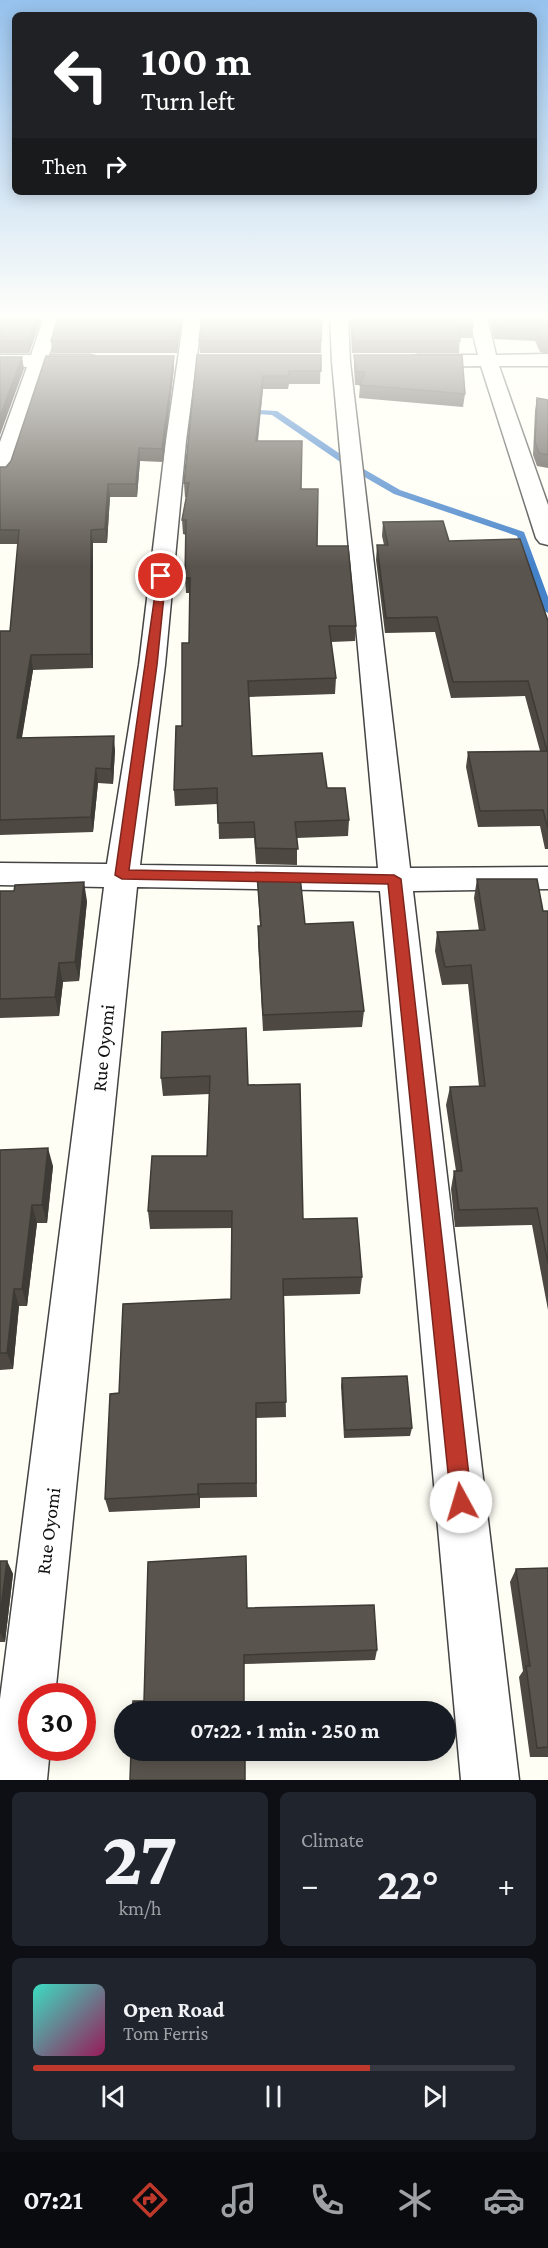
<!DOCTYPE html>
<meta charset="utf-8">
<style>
body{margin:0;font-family:"Crimson Pro",serif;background:#20242c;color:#f1f3f6;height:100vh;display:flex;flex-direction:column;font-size:22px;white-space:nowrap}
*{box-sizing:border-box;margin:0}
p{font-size:20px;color:#9ea1a6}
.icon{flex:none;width:33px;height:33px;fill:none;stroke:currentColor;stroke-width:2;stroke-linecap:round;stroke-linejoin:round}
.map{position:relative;height:1780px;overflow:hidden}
.panel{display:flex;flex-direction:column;gap:12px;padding:12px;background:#0d0f14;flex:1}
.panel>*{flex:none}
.guide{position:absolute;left:12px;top:12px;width:525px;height:183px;border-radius:9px;box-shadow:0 3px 15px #0003;background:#202124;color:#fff;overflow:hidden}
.speed{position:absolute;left:18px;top:1683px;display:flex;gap:12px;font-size:30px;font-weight:700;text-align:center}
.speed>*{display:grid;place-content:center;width:78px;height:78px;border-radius:50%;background:#171b24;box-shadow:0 3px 15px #0003;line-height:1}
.speed .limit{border:9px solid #d22;background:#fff;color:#111}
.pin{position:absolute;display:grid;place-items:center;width:51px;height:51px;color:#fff;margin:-26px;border:3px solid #fff;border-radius:50%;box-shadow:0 2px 6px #0007}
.me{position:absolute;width:66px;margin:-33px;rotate:354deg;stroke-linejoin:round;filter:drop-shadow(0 0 4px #0008)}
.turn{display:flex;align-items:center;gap:21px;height:126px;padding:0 30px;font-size:27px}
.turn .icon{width:78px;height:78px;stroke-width:2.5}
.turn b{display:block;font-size:42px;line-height:51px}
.then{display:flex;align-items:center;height:57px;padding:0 30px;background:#0003;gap:12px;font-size:22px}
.big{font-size:45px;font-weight:700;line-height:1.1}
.panel .tile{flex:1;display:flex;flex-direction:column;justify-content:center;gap:9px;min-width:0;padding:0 21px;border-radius:9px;background:#20242c}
.panel .dial{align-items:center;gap:0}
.dial b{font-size:78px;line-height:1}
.song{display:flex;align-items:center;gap:18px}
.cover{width:72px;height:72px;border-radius:9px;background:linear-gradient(135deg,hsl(170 70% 55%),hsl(330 70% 35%))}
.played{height:6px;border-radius:3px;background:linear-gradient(90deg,#be392c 70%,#363941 70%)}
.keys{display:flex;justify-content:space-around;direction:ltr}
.heat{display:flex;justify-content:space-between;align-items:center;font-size:33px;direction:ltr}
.panel .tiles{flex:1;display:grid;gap:12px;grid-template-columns:1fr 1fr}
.tile:last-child{grid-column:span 2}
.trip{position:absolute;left:114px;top:1701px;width:342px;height:60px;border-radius:30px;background:#171b24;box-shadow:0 3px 15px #0003;font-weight:700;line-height:60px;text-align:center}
.menu{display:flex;height:96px;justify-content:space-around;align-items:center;background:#090b0e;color:#9ea1a6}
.menu .icon{width:42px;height:42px}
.menu .on{color:#be392c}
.menu b{font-size:27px;color:#f1f3f6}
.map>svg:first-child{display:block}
</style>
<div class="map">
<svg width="548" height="1780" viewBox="0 0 548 1780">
<rect width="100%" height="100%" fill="#fffef5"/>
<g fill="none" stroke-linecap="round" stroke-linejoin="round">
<!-- stream -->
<path fill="#4482ca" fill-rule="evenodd" d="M242 409 277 411 355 464 400 490 524 532 548 597V613L543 610 517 536 394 494 349 468 272 415 245 413H242Z"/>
<!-- street casing -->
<g stroke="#444" stroke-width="3">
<g id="street">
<path d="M44 317H62L49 355H90L97 357 99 361 97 365 90 367H46L11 473 8 478 0 479V442L27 367H0V355H31Z"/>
<path d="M184 317H202L186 441 165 665 140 865 378 868 332 362 330 317H348L350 362 410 868 548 867V889L413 891 519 1780H461L380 891 137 887 55 1696H32V1748H50L47 1780H0V1699L104 887 0 885V863L107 864 139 665 166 441Z"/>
<path d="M469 317H487L496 355 548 354V366H499L548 505V545L540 543 536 538 481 366 418 367 411 365 409 361 411 357 418 355H478Z"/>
</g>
</g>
<!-- street -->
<use href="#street" fill="#fff" fill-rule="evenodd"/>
</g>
<!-- wall -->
<g fill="#4d4842">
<path d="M0 317H42L29 353H0Z"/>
<path d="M58 317H182L177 353H52L51 341Z"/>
<path d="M322 317 321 353H200L199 341Z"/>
<path d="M350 317H471L473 327 472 338H460L459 353H352Z"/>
<path d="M489 317H548V354L540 352 535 341 494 339Z"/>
<path d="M197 355H321L320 384H289L288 389H263L258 441 301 489 317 546 356 626 355 641 331 642 336 678 335 694 248 697 252 756 327 788 349 820 348 836 297 838V865L256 864 254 838 219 839 218 804 175 806 174 790 182 726 189 643V593H186L185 578 186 535 183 534 182 520 186 497H185L184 483Z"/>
<path d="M354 355 465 394 463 407 359 398 360 385H355L354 368Z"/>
<path d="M174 356V368L163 462 140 461 137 497H110L107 543H93V668L33 670 22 738 115 750 113 784 98 783 93 832 0 835V631H10L18 544H0V467H6Z"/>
<path d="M537 398 548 400V468L537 466 533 455 535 411Z"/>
<path d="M383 522 449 541 548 621V849H545L540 826 478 827 466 767 468 752 540 751 525 696 451 698 435 632 385 633 376 560 377 545H384L382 536Z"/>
<path d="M257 875 305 924 364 1011 362 1027 263 1031 258 942V926H260Z"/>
<path d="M477 879 543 911H548V1310L532 1225 455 1227 451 1189 454 1171H456L446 1105 450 1087H479L468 984 442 985 435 951 437 932 479 931 474 898Z"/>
<path d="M0 891 87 901 79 981 63 982 59 1016 0 1018Z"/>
<path d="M162 1032 248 1085 303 1219 362 1277 360 1294 284 1296 286 1417 256 1418 257 1497 200 1498V1508L109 1512 105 1499 119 1393 231 1299 232 1228 150 1229 148 1211 207 1156 210 1094 163 1096 161 1078Z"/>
<path d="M0 1150 53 1166 47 1223H37L27 1306H19L13 1369 0 1370Z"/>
<path d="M342 1378 412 1428 410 1436 344 1438 341 1386Z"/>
<path d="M0 1561H7L13 1574 5 1642H0Z"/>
<path d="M548 1568V1757H530L519 1677 523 1671 510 1582 516 1569Z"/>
<path d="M248 1608 377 1650 375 1660 244 1664 144 1701Z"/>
</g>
<!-- shaded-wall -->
<g fill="#3e3b36">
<path d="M36 317H42L29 353 28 341Z"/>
<path d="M180 317H182L177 353 176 341Z"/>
<path d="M174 356V368L163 462 162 449Z"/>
<path d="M22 357 24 369 0 435V417Z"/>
<path d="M263 376V389L256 455V441Z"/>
<path d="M139 448 140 461 137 497 136 484Z"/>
<path d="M108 484 110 497 107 543 105 529Z"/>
<path d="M91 530 93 543V668L91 654Z"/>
<path d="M31 655 33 670 19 753 17 738Z"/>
<path d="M114 736 115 750 113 784 111 769Z"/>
<path d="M96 768 98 783 93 832 91 817Z"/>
<path d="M84 882 87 901 79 981 75 962Z"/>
<path d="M59 963 63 982 59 1016 55 997Z"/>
<path d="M48 1148 53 1166 47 1223 42 1205Z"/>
<path d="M32 1205 37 1223 27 1306 22 1289Z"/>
<path d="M14 1289 19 1306 13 1369 7 1353Z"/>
<path d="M198 1484 200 1498V1508L198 1494Z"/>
<path d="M7 1561 13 1574 5 1642 0 1633V1615Z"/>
</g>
<!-- building -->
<g fill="#59544d" stroke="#3e3b36" stroke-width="1.5">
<path d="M0 317H36L28 341H0Z"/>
<path d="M58 317H180L176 341H51Z"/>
<path d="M202 317H322L321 341H199Z"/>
<path d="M351 317H471L473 327 459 326 460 341H353Z"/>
<path d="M493 317H548V341L541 340 536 330 496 327Z"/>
<path d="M197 355H321V371H289V376H263L256 441H302L301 489H318L317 546H348L356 626H329L336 678 248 681 252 756 322 753 327 788H345L349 820 295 822 298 849 256 848 254 822 218 823 217 788 174 790 176 726H182V643H189L190 578H185L186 520H182L189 483H184Z"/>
<path d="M354 355H462L465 394 360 385 365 372H356Z"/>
<path d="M46 356H174L162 449 139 448 136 484H108L105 529 91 530V654L31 655 17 738 114 736 111 769 96 768 91 817 0 820V631H10L19 530H0V467H6L11 461Z"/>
<path d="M0 357H22L0 417Z"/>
<path d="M537 398 548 400V455L539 453 535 442Z"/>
<path d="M443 521 449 541 520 539 548 621V829L543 810 480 811 468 752 547 751 528 681 453 682 437 617 386 618 377 545H388L383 522Z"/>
<path d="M257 875 300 876 305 924 353 922 364 1011 263 1015 258 926H261Z"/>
<path d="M477 879H537L543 911H548V1263L537 1208 459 1210 454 1171H462L450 1087 485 1086 471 965 445 967 437 932 485 930Z"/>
<path d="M84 882 75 962 59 963 55 997 0 999V891H14L15 885Z"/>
<path d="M246 1028 248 1085 300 1084 303 1219 357 1218 362 1277 283 1279 286 1402 256 1403V1483L198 1484V1494L105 1499 110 1394 119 1393 123 1304 231 1299 232 1211H148L152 1156H207L210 1076 161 1078 162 1032Z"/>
<path d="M48 1148 42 1205H32L22 1289H14L7 1353H0V1150Z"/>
<path d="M407 1376 412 1428 345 1430 342 1378Z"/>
<path d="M246 1556 247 1608 374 1605 377 1650 244 1655V1712H132L133 1701H144L148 1562Z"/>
<path d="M0 1561H7L0 1615Z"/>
<path d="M548 1568V1747L537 1748 526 1666H530L516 1569Z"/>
<path d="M131 1750H245V1780H130Z"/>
</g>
<!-- sky -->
<linearGradient id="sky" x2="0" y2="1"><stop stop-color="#96c2ed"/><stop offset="0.56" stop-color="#fffffa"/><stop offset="1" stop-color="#fffffa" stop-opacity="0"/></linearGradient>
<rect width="548" height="566" fill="url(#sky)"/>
<!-- route -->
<path fill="#be392c" stroke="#7c251d" stroke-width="1.5" d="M158 573 166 576 157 665 129 870 394 875 401 879 472 1502 469 1509 461 1512 454 1509 451 1502 388 884 122 879 115 875Z"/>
<g text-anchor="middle" stroke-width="6" stroke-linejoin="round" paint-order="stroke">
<!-- street labels -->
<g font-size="20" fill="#111" stroke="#fff">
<text transform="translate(103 1048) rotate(-84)" y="7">Rue Oyomi</text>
<text transform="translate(48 1531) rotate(-83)" y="7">Rue Oyomi</text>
</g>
</g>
</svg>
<div class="speed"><div class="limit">30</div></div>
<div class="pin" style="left:161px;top:576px;background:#d93025"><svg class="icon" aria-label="arrive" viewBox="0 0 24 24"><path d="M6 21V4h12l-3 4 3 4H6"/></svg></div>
<svg class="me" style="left:461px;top:1502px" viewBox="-20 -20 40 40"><circle r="19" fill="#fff"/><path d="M0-13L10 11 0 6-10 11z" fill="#be392c"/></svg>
<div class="trip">07:22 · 1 min · 250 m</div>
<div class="guide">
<div class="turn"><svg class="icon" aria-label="left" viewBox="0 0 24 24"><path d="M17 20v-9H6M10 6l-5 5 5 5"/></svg><div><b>100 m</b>Turn left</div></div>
<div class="then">Then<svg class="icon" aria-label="right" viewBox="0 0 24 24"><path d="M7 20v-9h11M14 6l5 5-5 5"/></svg></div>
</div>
</div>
<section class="panel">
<div class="tiles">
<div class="tile dial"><b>27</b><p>km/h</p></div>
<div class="tile"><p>Climate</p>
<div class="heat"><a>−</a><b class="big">22°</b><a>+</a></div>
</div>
<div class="tile">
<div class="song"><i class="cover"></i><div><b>Open Road</b><p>Tom Ferris</p></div></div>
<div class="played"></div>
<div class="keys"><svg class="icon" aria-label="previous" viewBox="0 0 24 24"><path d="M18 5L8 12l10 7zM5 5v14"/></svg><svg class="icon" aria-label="pause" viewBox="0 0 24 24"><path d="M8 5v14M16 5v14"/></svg><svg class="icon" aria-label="next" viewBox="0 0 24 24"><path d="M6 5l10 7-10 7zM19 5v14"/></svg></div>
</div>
</div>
</section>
<nav class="menu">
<b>07:21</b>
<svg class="icon on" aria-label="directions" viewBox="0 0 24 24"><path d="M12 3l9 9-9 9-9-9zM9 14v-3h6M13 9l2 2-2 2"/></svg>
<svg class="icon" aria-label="music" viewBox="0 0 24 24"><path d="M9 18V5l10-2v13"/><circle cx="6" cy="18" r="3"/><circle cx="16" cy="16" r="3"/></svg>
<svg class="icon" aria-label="phone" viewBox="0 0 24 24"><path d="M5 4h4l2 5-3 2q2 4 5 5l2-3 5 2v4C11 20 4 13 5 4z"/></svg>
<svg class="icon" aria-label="climate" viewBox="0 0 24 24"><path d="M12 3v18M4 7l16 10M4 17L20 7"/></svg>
<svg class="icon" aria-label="car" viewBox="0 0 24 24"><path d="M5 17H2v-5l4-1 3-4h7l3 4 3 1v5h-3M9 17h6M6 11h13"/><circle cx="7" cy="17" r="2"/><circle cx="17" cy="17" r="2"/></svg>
</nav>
